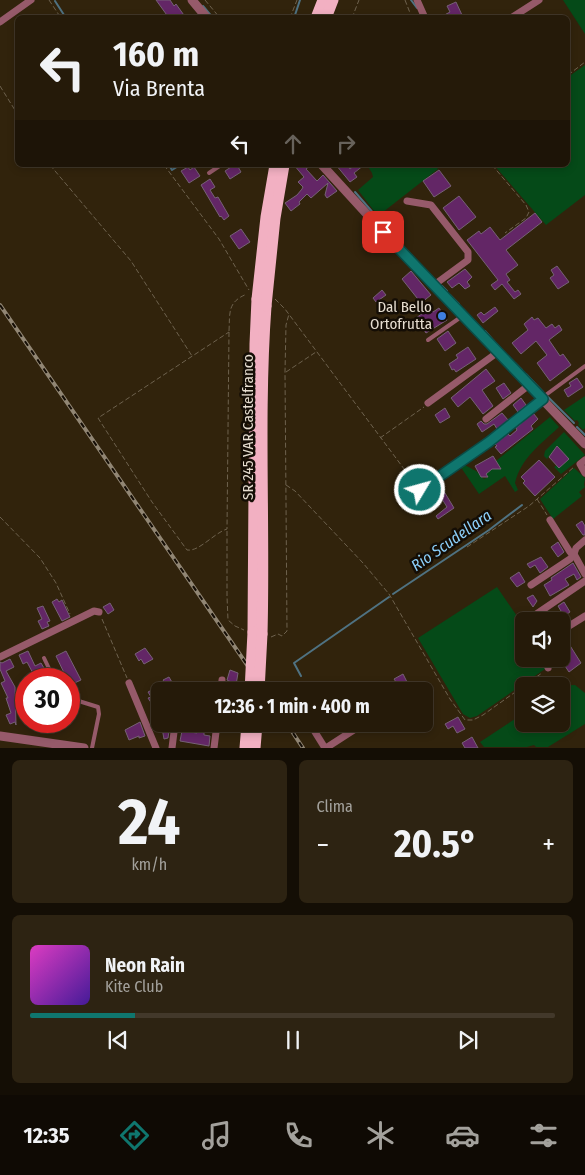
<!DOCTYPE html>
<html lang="it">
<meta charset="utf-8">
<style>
body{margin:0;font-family:"Fira Sans Condensed",sans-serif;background:#2d2312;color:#f1f3f6;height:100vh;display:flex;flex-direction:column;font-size:19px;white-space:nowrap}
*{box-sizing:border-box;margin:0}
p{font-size:16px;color:#a3a19c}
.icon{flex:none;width:28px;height:28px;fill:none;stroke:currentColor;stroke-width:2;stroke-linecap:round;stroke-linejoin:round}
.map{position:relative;height:748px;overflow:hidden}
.details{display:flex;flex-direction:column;gap:12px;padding:12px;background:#140e05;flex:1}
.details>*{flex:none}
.banner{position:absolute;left:15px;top:15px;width:555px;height:152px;border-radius:8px;box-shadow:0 2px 8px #0003,0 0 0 1px #42382a;background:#251a09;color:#f1f3f6;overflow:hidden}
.buttons{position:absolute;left:515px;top:612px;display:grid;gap:10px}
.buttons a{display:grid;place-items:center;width:55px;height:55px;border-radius:8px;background:#251a09;box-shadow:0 2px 8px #0003,0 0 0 1px #42382a;font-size:25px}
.speed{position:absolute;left:15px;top:668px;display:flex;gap:10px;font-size:25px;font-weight:700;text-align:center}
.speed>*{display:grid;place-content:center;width:65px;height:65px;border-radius:50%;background:#251a09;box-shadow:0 2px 8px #0003,0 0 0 1px #42382a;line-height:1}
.speed .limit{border:8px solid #d22;background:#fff;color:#111}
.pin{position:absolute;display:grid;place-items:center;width:42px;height:42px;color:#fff;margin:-21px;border-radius:10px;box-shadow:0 2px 8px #0006}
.me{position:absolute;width:55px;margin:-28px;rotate:53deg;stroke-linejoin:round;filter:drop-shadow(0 0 4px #0008)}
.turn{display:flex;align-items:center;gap:18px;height:105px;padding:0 15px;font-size:22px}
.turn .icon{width:65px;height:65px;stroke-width:2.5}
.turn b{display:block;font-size:35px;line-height:42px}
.lanes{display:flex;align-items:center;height:48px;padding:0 15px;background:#0003;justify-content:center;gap:25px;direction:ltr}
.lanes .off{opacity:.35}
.big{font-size:38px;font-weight:700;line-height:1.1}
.details .tile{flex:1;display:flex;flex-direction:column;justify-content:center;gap:8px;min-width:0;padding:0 18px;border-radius:8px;background:#2d2312}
.details .dial{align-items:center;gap:0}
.dial b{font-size:65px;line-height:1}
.song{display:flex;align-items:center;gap:15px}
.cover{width:60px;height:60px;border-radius:8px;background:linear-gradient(135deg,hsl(310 70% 55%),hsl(260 70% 35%))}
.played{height:5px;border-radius:2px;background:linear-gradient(90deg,#0f766e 20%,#42382a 20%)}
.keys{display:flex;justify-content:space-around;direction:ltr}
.heat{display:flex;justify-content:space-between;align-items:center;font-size:28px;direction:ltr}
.details .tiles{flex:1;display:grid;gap:12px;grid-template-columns:1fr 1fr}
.tile:last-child{grid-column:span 2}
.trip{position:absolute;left:151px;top:682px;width:282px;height:50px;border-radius:8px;background:#251a09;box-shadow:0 2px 8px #0003,0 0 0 1px #42382a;font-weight:700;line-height:50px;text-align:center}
.tab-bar{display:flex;height:80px;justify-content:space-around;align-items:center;background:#0f0a04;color:#a3a19c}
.tab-bar .icon{width:35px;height:35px}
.tab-bar .active{color:#0f766e}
.tab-bar b{font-size:22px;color:#f1f3f6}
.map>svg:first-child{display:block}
</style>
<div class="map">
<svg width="585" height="748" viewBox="0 0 585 748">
<rect width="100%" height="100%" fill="#31230c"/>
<!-- green -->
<g fill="#054a18">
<path d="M563 0H585V34Z"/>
<path d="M585 65V195L546 225 494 165H568V77Z"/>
<path d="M367 165H435L438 169 378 216 358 190 373 177 372 173Z"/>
<path d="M585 396V428L583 430 578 425 579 423 577 420 575 421 564 410Z"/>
<path d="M550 417 559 427C541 444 521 458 515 483L518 490 515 492 505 476 479 494 460 466 463 464 476 471 484 479 488 477 486 474 492 469H501L496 461Z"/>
<path d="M564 432 585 455 561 474 554 467 557 465 560 467 569 459 557 446 547 459 544 456 545 451Z"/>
<path d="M574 468 585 478 584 485 585 487 579 492 582 496 553 519 540 499Z"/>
<path d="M497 587 519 619 516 623 519 629 523 628 524 629V659H543L545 669 477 716 470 718 463 714 418 638Z"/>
<path d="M575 685 585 693V724L548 747H536L534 745 527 747H484L480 742 524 713V724H561V686H555Z"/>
</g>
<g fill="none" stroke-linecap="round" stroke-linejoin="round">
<!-- stream -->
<g stroke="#4f7282" stroke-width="2">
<path d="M411 0 417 8"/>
<path d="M55 1 66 18"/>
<path d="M203 6 213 18"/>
<path d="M294 18 300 0"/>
<path d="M169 165 172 170 180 165"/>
<path d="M355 192 375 215"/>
<path d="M442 286 447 291"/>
<path d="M450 295 459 304"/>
<path d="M463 309 480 327"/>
<path d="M485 331 500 348"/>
<path d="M515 363 522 370"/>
<path d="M526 374 543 392"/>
<path d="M548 397 574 423"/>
<path d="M577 427 585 435"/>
<path d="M393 594 489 530 522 505"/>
<path d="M301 676 294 663 389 597"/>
</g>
</g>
<!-- building -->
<g fill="#632666" stroke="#766176">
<path d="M156 0H170L174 6 176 4 186 18H169Z"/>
<path d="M456 2 462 15 455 18H439L450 12 447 6Z"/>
<path d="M234 165H237L241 172 230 179 225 171Z"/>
<path d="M294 165H311L306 169 317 181 323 175 337 191 327 198 325 195 328 183 311 198 307 194 299 202 300 204 291 211 285 203 297 195 302 189 303 187 298 182 304 177Z"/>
<path d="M336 165H347L350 169 355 165H364L354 173 357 177 350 182Z"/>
<path d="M188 167 190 170 194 167 200 176 189 183 181 171Z"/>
<path d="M439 170 451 186 434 197 423 181Z"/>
<path d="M210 179 215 187 210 190 215 198 218 197 229 216 224 220 221 216 220 217 201 185Z"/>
<path d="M459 196 476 217 459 230 443 208Z"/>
<path d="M535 213 542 222 506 250 518 265 506 274 510 280 507 282 515 292 518 290 521 294 514 299 502 284 495 290 491 285 498 280 467 240 479 231 481 234 490 227 500 240Z"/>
<path d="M241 229 250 242 239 249 230 236Z"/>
<path d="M557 266 569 282 558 289 550 278 554 275 551 270Z"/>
<path d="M465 269 472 277 467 282 470 286 465 289 459 283 452 288 447 282Z"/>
<path d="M411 271 431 295 421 303 402 279Z"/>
<path d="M382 290 386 295 376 302 373 298Z"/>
<path d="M495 307 498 311 483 323 477 315 481 312 484 315Z"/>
<path d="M430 308 433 312 439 308 447 320 426 333 416 318Z"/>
<path d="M532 317 534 320 538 318 546 328 552 324 555 328 559 325 562 330 549 340 560 356 563 354 571 365 550 381 537 363 547 355 536 341 521 354 512 343 528 330 524 324Z"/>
<path d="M448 331 456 343 445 351 437 339Z"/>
<path d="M468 347 476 359 456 372 454 369 452 370 449 364 458 358 456 355Z"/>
<path d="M486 369 495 381 482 390 493 406 483 414 470 397 458 407 451 398Z"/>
<path d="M577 378 583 387 568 397 564 390 571 386 569 383Z"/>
<path d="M504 383 511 393 503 399 496 388Z"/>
<path d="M521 398 526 405 518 412 513 405Z"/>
<path d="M445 408 450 417 440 423 435 415Z"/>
<path d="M502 413 508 420 497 429 494 424 482 432 477 424 481 421 484 424H487Z"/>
<path d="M533 413 538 419 531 426 533 429 501 454 495 447 497 446 495 444 508 434 510 436 517 430 516 428Z"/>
<path d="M557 446 569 459 559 468 549 457Z"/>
<path d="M493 456 501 469H492L486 474 488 477H481L475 466Z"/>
<path d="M539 460 555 477 535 496 523 483 525 481 521 477Z"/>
<path d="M442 488 454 508 438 519 436 516 447 507 442 499 440 500 439 498 436 500 432 493Z"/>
<path d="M582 521 585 526V535H583L576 525Z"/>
<path d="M558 542 564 552 558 557 551 547Z"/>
<path d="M541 557 548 567 540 573 535 565 530 568 527 564Z"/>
<path d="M573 563 581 577 577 580 574 574 565 579 569 585 550 596 544 585 552 580 551 578Z"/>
<path d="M519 572 525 582 517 587 510 578Z"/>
<path d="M533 595 537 601 533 607 527 598Z"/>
<path d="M57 599 59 602 62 600 70 617 62 621 52 602Z"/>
<path d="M564 602 570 612 564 616 558 606Z"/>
<path d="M110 603 114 610 108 614 103 607Z"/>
<path d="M43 606 50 621 47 622 49 626 42 629 38 621 42 619 37 608Z"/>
<path d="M569 644 581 663 569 672 561 660V650Z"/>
<path d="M145 648 153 659 144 664 141 659 139 661 135 654Z"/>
<path d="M28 651 35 666 41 663 47 673 39 677 40 679H36L27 662 23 664 19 655Z"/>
<path d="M66 651 81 680 70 685 69 679H67L56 656Z"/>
<path d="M10 659 14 667 6 671 15 687 16 725 15 722 10 724 6 715 11 713 6 698H8L1 683 5 681 0 669V662L2 663Z"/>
<path d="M230 670 238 673 235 691H229L231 682 227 680Z"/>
<path d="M403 674 408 684 400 688 394 679Z"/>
<path d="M169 677 177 691H160V712L155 702 152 704 148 698 151 697 148 692 165 683 163 680Z"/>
<path d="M381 684 386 691H368Z"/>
<path d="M306 685 308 691H291L290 689Z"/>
<path d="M458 717 465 729 457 733 453 726 448 729 445 724Z"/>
<path d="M140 722 145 736 139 738V736L129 740 125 730Z"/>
<path d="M165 724H170L168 738 164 739 162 728 165 727Z"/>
<path d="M200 724H204V735L210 736 209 746 180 741 182 731 197 733Z"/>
<path d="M322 724H340L328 732Z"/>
<path d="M472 737 478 748H465L462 743Z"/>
</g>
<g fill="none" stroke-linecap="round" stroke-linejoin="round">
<!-- path -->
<g stroke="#6e624e" stroke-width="1" stroke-dasharray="5 2.5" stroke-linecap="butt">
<path d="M49 0 61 18"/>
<path d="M205 0 220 18"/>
<path d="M405 0 412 18"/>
<path d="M290 18 297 0"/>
<path d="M352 18 359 0"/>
<path d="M568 75 585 62"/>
<path d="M0 86 18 115"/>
<path d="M50 165 131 261 192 356"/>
<path d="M164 165 219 239 249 290"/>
<path d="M492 165 526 205 529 212 526 218 505 233"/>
<path d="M275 299 285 309 416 485"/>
<path d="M229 331C230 313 227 302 247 294"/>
<path d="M229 332 227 529C214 533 199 552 187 550L152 502 98 418Z"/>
<path d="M286 372 316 352"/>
<path d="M380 438 424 407"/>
<path d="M286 485 295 491 363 563 389 594 450 699 465 720H473L483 715 542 673"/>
<path d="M537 499 547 515"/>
<path d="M0 517 40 558 56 583 70 614"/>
<path d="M227 531V596L228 620 235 626 244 630"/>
<path d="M467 547 529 506 574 467"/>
<path d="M102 619 127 678"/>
<path d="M271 637 278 634 282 636 287 631 285 372 286 325 289 314"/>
</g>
<!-- service -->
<g stroke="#965a6a" stroke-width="4">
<path d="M209 173 221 165"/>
<path d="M428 340 461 317"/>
<path d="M543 397 585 366"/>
<path d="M44 658 54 679"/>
<path d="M69 698 98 707 99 714 92 748"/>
</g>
<!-- minor -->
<g stroke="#965a6a" stroke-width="7">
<path d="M417 0 425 18"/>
<path d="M511 18 539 0"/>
<path d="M0 22 31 0"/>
<path d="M407 201 431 205 468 252V260L434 285"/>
<path d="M428 403 498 352"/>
<path d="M486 419 529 385"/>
<path d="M585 460 580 464 585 473"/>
<path d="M420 490 489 442 543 399"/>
<path d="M585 540 576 548 574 554 585 574"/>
<path d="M531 585 570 559 574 554 570 552 550 520"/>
<path d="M535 615 585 581"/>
<path d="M561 631 585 616"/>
<path d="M0 657 94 611 99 612"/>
<path d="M545 659 548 668"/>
<path d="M129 683 156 748"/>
<path d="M221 691 222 680"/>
<path d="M310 724 325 748"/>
<path d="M172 748 175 724"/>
<path d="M214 748 217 724"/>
<path d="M326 748 363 724"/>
</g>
<!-- tertiary -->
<g stroke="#965a6a" stroke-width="9">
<path d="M192 0 207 18"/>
<path d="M322 165 407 258 585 444"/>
<path d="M0 736 84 748"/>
</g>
<!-- trunk -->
<g stroke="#f2b0c2" stroke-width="11">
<path d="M316 18 323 0"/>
<path d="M326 18 333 0"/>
<path d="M253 632 255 344 257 299"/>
<path d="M262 634C265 525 258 415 266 306"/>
<path d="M245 748 247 724"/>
<path d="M255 748 257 724"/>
</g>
<!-- rail casing -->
<g stroke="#918674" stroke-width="4">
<g id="rail">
<path d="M0 305 265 691"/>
<path d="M287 724 303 748"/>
</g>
</g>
<!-- rail -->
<use href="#rail" stroke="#140d05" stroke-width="2" stroke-dasharray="5.5" stroke-linecap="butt"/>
<!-- trunk-bridge -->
<g stroke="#f2b0c2" stroke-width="11">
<path d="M257 299 266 217 275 165"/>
<path d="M266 306 275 218 284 165"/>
<path d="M250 691 253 632"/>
<path d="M259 691 262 634"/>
</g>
</g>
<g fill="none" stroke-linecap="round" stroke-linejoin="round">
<!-- route casing -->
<g stroke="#0a4d48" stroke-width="12">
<path id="route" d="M383 232 543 399 489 442 420 490"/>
</g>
<!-- route -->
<use href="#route" stroke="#0f766e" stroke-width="9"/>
</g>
<!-- markers -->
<circle fill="#3f7fe0" stroke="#140d05" stroke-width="2" cx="442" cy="316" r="5"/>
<g text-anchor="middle" stroke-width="5" stroke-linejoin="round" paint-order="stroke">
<!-- poi labels -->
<g font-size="15" fill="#e6ddd0" stroke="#140d05" text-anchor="end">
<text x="432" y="312">Dal Bello<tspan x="432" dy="17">Ortofrutta</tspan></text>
</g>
<!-- street labels -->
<g font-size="15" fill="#e6ddd0" stroke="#140d05">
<text transform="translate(248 427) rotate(-90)" y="5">SR 245 VAR Castelfranco</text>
</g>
<!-- water labels -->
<g font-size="16" font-style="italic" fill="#8ccffa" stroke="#140d05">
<text transform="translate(451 540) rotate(-35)" y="6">Rio Scudellara</text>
</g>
</g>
</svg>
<div class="buttons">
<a><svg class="icon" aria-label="sound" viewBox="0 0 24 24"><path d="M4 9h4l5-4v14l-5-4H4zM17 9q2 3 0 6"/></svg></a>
<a><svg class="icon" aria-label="layers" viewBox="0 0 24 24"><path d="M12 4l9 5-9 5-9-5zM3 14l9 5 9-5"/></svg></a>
</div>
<div class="speed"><div class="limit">30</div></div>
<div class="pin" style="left:383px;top:232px;background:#d93025"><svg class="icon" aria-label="arrive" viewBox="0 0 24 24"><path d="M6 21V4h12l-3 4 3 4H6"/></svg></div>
<svg class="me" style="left:420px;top:490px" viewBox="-20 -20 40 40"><circle r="17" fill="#0f766e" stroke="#fff" stroke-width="3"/><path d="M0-11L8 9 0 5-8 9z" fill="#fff"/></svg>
<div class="trip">12:36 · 1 min · 400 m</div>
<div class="banner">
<div class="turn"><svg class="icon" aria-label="left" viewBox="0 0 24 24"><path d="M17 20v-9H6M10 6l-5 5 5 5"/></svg><div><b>160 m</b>Via Brenta</div></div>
<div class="lanes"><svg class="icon" aria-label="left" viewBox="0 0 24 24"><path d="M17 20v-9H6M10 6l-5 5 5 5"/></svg><svg class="icon off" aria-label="ahead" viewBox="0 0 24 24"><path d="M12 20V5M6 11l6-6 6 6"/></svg><svg class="icon off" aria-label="right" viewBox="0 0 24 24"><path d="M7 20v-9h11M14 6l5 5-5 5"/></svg></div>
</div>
</div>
<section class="details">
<div class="tiles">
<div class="tile dial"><b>24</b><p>km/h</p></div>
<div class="tile"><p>Clima</p>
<div class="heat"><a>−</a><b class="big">20.5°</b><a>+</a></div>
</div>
<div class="tile">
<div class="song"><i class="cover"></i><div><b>Neon Rain</b><p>Kite Club</p></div></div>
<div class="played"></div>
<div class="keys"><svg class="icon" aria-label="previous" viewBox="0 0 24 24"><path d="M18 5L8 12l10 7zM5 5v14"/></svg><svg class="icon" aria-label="pause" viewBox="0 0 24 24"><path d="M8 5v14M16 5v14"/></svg><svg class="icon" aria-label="next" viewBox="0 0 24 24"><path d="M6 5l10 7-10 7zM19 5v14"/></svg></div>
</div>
</div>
</section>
<nav class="tab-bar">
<b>12:35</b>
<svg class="icon active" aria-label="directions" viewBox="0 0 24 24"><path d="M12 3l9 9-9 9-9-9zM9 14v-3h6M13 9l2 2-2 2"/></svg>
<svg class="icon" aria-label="music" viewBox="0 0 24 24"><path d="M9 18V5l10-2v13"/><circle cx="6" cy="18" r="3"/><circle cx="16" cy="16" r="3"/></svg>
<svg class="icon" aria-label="phone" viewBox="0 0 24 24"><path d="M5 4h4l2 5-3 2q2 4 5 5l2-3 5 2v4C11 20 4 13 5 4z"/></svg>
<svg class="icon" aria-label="climate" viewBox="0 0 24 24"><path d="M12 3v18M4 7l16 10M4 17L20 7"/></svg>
<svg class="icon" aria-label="car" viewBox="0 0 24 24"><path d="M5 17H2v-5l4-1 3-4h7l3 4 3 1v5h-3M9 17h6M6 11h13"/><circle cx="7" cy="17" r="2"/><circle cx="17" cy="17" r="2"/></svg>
<svg class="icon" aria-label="filters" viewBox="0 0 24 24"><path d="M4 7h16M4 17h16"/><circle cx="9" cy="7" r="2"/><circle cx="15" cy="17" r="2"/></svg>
</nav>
